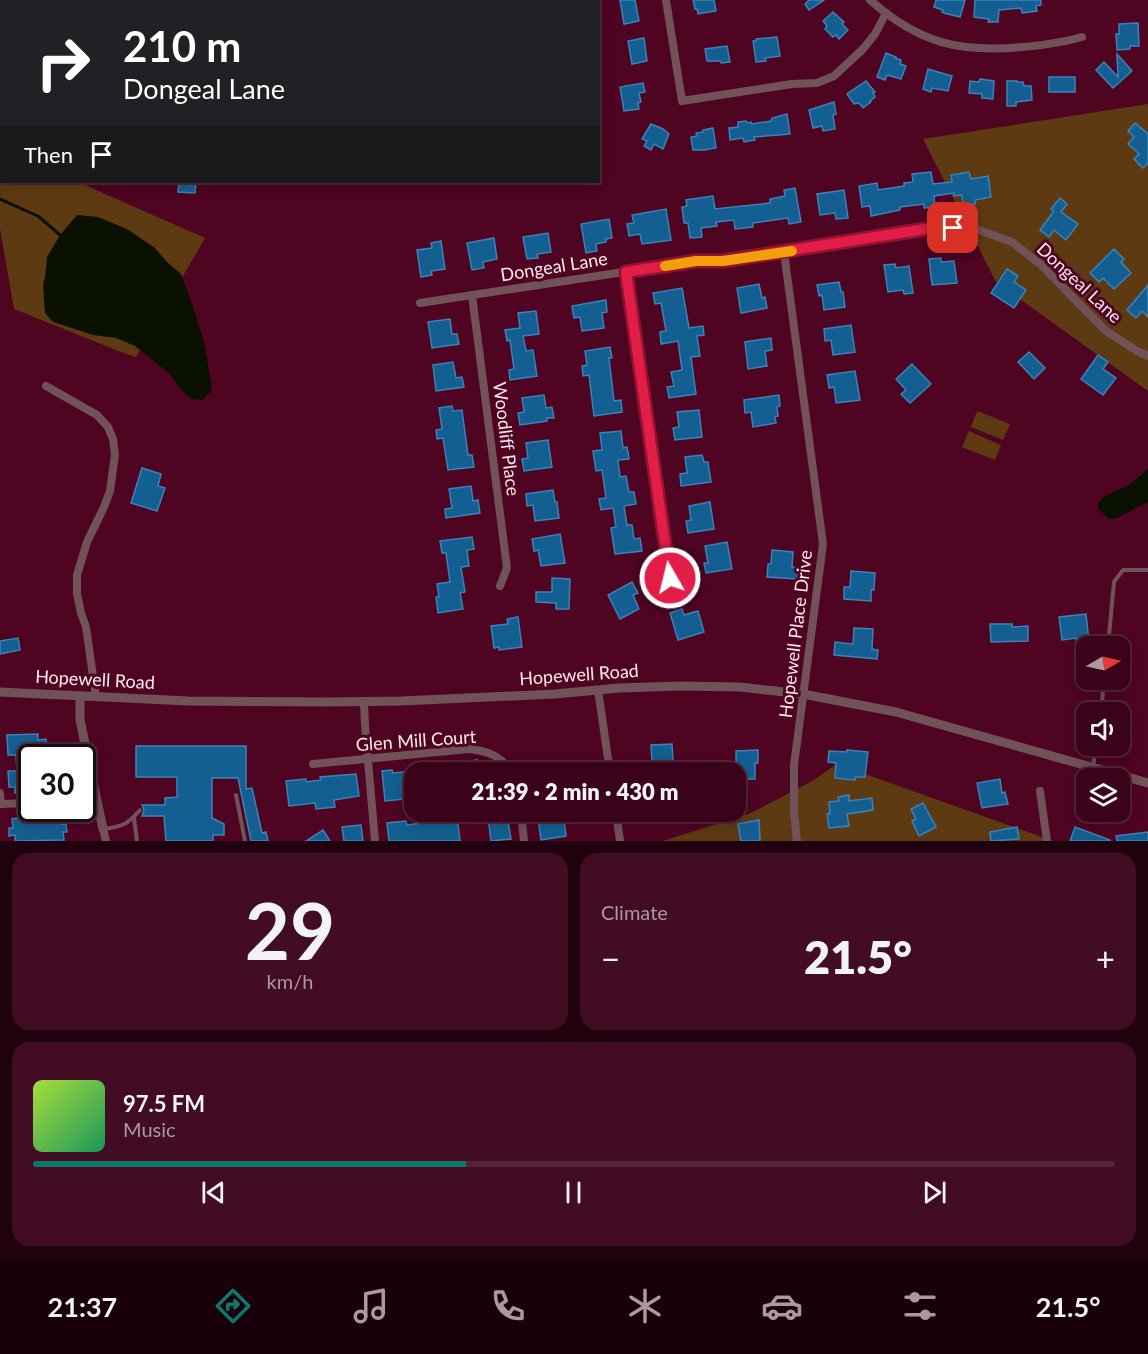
<!DOCTYPE html>
<meta charset="utf-8">
<style>
body{margin:0;font-family:Lato,sans-serif;background:#420d23;color:#f1f3f6;height:100vh;display:flex;flex-direction:column;font-size:22px;white-space:nowrap}
*{box-sizing:border-box;margin:0}
p{font-size:20px;color:#ac98a2}
.icon{flex:none;width:33px;height:33px;fill:none;stroke:currentColor;stroke-width:2;stroke-linecap:round;stroke-linejoin:round}
.map{position:relative;height:841px;overflow:hidden}
.sheet{display:flex;flex-direction:column;gap:12px;padding:12px;background:#20020e;flex:1}
.sheet>*{flex:none}
.top-card{position:absolute;left:0px;top:0px;width:600px;height:183px;box-shadow:0 3px 15px #0003,0 0 0 2px #542539;background:#202124;color:#fff;overflow:hidden}
.needle{width:39px;rotate:81deg}
.buttons{position:absolute;left:1076px;top:636px;display:grid;gap:12px}
.buttons a{display:grid;place-items:center;width:54px;height:54px;border-radius:12px;background:#3b031a;box-shadow:0 3px 15px #0003,0 0 0 2px #542539;font-size:30px}
.speed{position:absolute;left:18px;top:744px;display:flex;gap:12px;font-size:30px;font-weight:700;text-align:center}
.speed>*{display:grid;place-content:center;width:78px;height:78px;border-radius:50%;background:#3b031a;box-shadow:0 3px 15px #0003,0 0 0 2px #542539;line-height:1}
.speed .limit{border:3px solid #111;border-radius:9px;background:#fff;color:#111}
.pin{position:absolute;display:grid;place-items:center;width:51px;height:51px;color:#fff;margin:-26px;border-radius:12px;box-shadow:0 3px 9px #0006}
.me{position:absolute;width:66px;margin:-33px;rotate:352deg;stroke-linejoin:round;filter:drop-shadow(0 0 4px #0008)}
.turn{display:flex;align-items:center;gap:21px;height:126px;padding:0 24px;font-size:27px}
.turn .icon{width:78px;height:78px;stroke-width:2.5}
.turn b{display:block;font-size:42px;line-height:51px}
.then{display:flex;align-items:center;height:57px;padding:0 24px;background:#0003;gap:12px;font-size:22px}
.big{font-size:45px;font-weight:800;line-height:1.1}
.sheet .card{flex:1;display:flex;flex-direction:column;justify-content:center;gap:9px;min-width:0;padding:0 21px;border-radius:18px;background:#420d23}
.sheet .dial{align-items:center;gap:0}
.dial b{font-size:78px;line-height:1}
.song{display:flex;align-items:center;gap:18px}
.cover{width:72px;height:72px;border-radius:9px;background:linear-gradient(135deg,hsl(80 70% 55%),hsl(150 70% 35%))}
.played{height:6px;border-radius:3px;background:linear-gradient(90deg,#0f766e 40%,#542539 40%)}
.keys{display:flex;justify-content:space-around;direction:ltr}
.heat{display:flex;justify-content:space-between;align-items:center;font-size:33px;direction:ltr}
.sheet .tiles{flex:1;display:grid;gap:12px;grid-template-columns:1fr 1fr}
.card:last-child{grid-column:span 2}
.trip{position:absolute;left:404px;top:762px;width:342px;height:60px;border-radius:18px;background:#3b031a;box-shadow:0 3px 15px #0003,0 0 0 2px #542539;font-weight:800;line-height:60px;text-align:center}
.menu{display:flex;height:96px;justify-content:space-around;align-items:center;background:#18010a;color:#ac98a2}
.menu .icon{width:42px;height:42px}
.menu .selected{color:#0f766e}
.menu b{font-size:27px;color:#f1f3f6}
.map>svg:first-child{display:block}
</style>
<div class="map">
<svg width="1148" height="841" viewBox="0 0 1148 841">
<rect width="100%" height="100%" fill="#4f0422"/>
<!-- green -->
<g fill="#5e3a13">
<path d="M1148 104V391L996 282 923 139Z"/>
<path d="M0 146 2 147V182H78L205 238 136 357 121 352 14 309 0 229Z"/>
<path d="M977 411 1010 424 1003 440 971 427Z"/>
<path d="M969 431 1001 445 995 460 962 447Z"/>
<path d="M837 764 1053 841H663L751 813 812 781Z"/>
</g>
<!-- water -->
<g fill="#0b1101">
<path d="M77 215 98 217 127 229 155 248 167 262 181 274 191 301 204 342 212 388 211 392 202 400 191 399 181 390 170 374 135 346 116 338 93 335 53 322 45 313 43 285 45 277 47 257 60 235Z"/>
<path d="M1148 469V502L1117 518 1109 519 1098 509V504L1105 496 1129 485Z"/>
</g>
<g fill="none" stroke-linecap="round" stroke-linejoin="round">
<!-- stream -->
<path stroke="#0b1101" stroke-width="3" d="M0 199 38 216 60 235"/>
</g>
<!-- building -->
<g fill="#145f91" stroke="#3d82b6" stroke-width="1.5">
<path d="M620 0H635L639 21 624 24Z"/>
<path d="M693 0H714L716 11 698 14 697 9H695Z"/>
<path d="M809 0H824L809 10 805 4Z"/>
<path d="M936 0H965L960 17 944 13 942 12 943 10 934 7Z"/>
<path d="M975 0H1041V5L1036 6 1037 11 1022 13 1021 8 999 10 998 22H988L989 19 974 17Z"/>
<path d="M833 12 844 22 842 24 848 30 839 39 836 35 833 37 825 29 827 26 823 21Z"/>
<path d="M1138 23 1139 46H1130V49L1117 50 1116 34H1119V24Z"/>
<path d="M777 37 780 56 765 58 766 61 756 62 753 41H756V39Z"/>
<path d="M644 38 647 61 632 64 628 41Z"/>
<path d="M727 46 730 62 721 63 720 61H707L705 49Z"/>
<path d="M886 53 896 57 895 58 901 60 900 64 906 66 901 79 887 75 885 80 877 77Z"/>
<path d="M1117 54 1132 71 1113 88 1096 70 1104 62 1118 77Z"/>
<path d="M928 69 952 76 948 91 932 88 931 92 923 89Z"/>
<rect x="1049" y="77" width="26" height="15"/>
<path d="M980 79 994 81 993 99 982 98V94L969 93 970 81 979 82Z"/>
<path d="M866 81 875 92 873 93 875 97 870 101 871 102 863 108 859 103 854 104 847 94Z"/>
<path d="M1007 81H1017V82H1023L1024 86H1031L1032 100 1016 102V106H1007Z"/>
<path d="M643 83 645 92 639 93 641 102 638 103 639 109 624 111 620 87Z"/>
<path d="M834 102 836 114 833 115 835 129 823 131 822 126 813 128 809 110Z"/>
<path d="M787 114 790 134 754 137 755 140 744 142 743 138 730 140 729 128 738 127V122L746 121 747 123 751 122 752 124 771 121 772 118Z"/>
<path d="M1135 123 1148 134V163L1143 168 1134 159 1139 154 1128 144 1134 137 1128 131Z"/>
<path d="M651 124 663 129 669 134 663 149 654 144 651 150 644 146 647 141 642 139Z"/>
<path d="M713 128 716 148 704 150H693L691 137 697 136 696 133 703 132V130Z"/>
<path d="M931 172 933 184 952 182 951 175 969 172 971 179 988 176 991 197 975 200V204L963 206 962 195 954 196V193L934 196 935 207 924 208V204L900 207V210L871 216 870 206 862 207 859 186 877 183 878 190 904 186V183L913 182 912 174Z"/>
<path d="M179 182H196L195 193 178 192Z"/>
<path d="M795 188 801 222 789 224 788 218 753 223V227L735 229 734 220 716 222 717 226 701 228 702 237 690 238 688 223H684L682 207 687 206 686 200 713 196 715 209 770 203V199L785 196 784 190Z"/>
<path d="M844 190 848 218 836 219 835 213 820 215 817 194Z"/>
<path d="M1060 198 1067 204 1061 212 1078 224 1066 240 1054 230 1049 237 1040 230 1054 211 1051 209Z"/>
<path d="M666 209 671 240 642 244 640 234 629 236 627 224 634 223 632 215Z"/>
<path d="M609 219 612 238 606 239V242L596 244 597 251 586 253 581 224Z"/>
<path d="M548 233 551 252 537 254 538 258 527 259 523 237Z"/>
<path d="M494 238 497 259 483 262 484 268 472 270 467 243Z"/>
<path d="M441 241 445 269 431 271 432 275 421 277 417 250 432 248 431 243Z"/>
<path d="M1114 249 1124 259 1121 262 1131 273 1114 289 1103 278 1099 282 1090 273Z"/>
<path d="M941 258V262L954 261 957 283 932 285 929 259Z"/>
<path d="M895 264 896 268 909 266 913 293 904 294 903 290 888 292 884 265Z"/>
<path d="M1007 269 1018 276 1014 282 1026 290 1014 308 991 293Z"/>
<path d="M839 282 841 292H843L845 307 824 310 822 295 819 296 817 285Z"/>
<path d="M759 284 762 298 765 297 767 308 741 313 737 288Z"/>
<path d="M1148 285V317L1142 311 1136 318 1127 310Z"/>
<path d="M682 288 689 328 703 326 704 335 697 336 700 356 691 357 696 394 669 398 667 387 674 386 671 372 682 370 678 341 661 344 660 332 666 331 661 303 655 304 653 293Z"/>
<path d="M606 300 607 312 602 313 604 328 582 331 580 317 574 318 572 306Z"/>
<path d="M536 311 539 334 523 336 526 351 533 350 537 376 510 380 509 370 514 369 510 340 507 341 505 330 520 328 518 313Z"/>
<path d="M450 319 452 334H457L459 344 432 348 428 322Z"/>
<path d="M851 325 855 352 833 355 831 340 825 341 824 329Z"/>
<path d="M771 338 772 350 765 351 767 366 748 369 745 342Z"/>
<path d="M610 347 612 358H609L614 401 621 400 622 412 594 416 589 375 583 376 582 366 587 365 585 351Z"/>
<path d="M1029 352 1045 368 1034 379 1018 362Z"/>
<path d="M1098 355 1108 362 1103 369 1116 378 1103 395 1081 379Z"/>
<path d="M453 362 456 378 462 377 464 387 436 391 433 365Z"/>
<path d="M912 364 931 384 910 403 901 394 906 390 896 379Z"/>
<path d="M855 371 860 400 836 403 834 387 829 388 827 375Z"/>
<path d="M544 395 546 408 552 407 554 418H547V421L520 425 518 413 524 412 522 398Z"/>
<path d="M779 395 780 406 777 407 778 416 775 417 776 423 753 427 751 412 745 413 744 400Z"/>
<path d="M452 406 453 411 462 410 468 455H472L474 467 448 470 443 438 437 439 436 430 442 429 439 408Z"/>
<path d="M699 410 702 437 675 440 673 428 679 427 677 412Z"/>
<path d="M621 431 623 448 627 447 629 459 618 460 620 477 626 476 629 492H634L636 504 624 506 627 525H632L634 539 640 538 642 551 615 554 611 528 616 527 613 508 601 510 599 499 606 498 602 470 596 471 593 451 602 450 600 433Z"/>
<path d="M548 440 552 467 524 471 522 459 528 458 526 443Z"/>
<path d="M702 455 704 462H708L711 482 681 486 680 474 687 473 685 457Z"/>
<path d="M142 468 161 474 158 486 165 488 157 511 131 503Z"/>
<path d="M471 486 473 501 478 500 480 513 446 518 445 509 452 508 449 489Z"/>
<path d="M553 490 555 502H557L559 518 535 521 533 505 527 506 526 494Z"/>
<path d="M710 502 714 529 688 533 686 521 691 520 689 506Z"/>
<path d="M560 534 565 563 541 566 538 550 534 551 532 539Z"/>
<path d="M472 537 474 549 467 550 469 566 461 567 465 592 460 593 463 609 438 613 436 597H439L437 584 450 582 446 553H442L440 541Z"/>
<path d="M727 542 732 569 706 573 704 563H708L705 546Z"/>
<path d="M772 550 793 552 792 567 798 568 797 579 767 577 768 564H771Z"/>
<path d="M851 571 875 573 874 590H871V601L844 599V587H850Z"/>
<path d="M552 578 570 579 569 609H556V603L536 602V592H552Z"/>
<path d="M632 582 638 593 633 595 639 609 620 619 608 595Z"/>
<path d="M682 609 684 615 698 611 704 632 678 640 670 613Z"/>
<path d="M1086 614 1089 642 1077 644 1076 638 1062 640 1059 617Z"/>
<path d="M518 617 522 647 499 650V647L494 648 491 626 508 624 507 619Z"/>
<path d="M990 624H1012V627L1028 626V641L991 642Z"/>
<path d="M854 628 873 629 872 649 878 650 877 659 834 655 835 642 853 644Z"/>
<path d="M18 638 20 650 0 654V641Z"/>
<path d="M38 734V740L46 739 47 755 32 758V792L15 793V787H9L8 771H17L16 755H8L7 735Z"/>
<path d="M672 744 673 761 652 762 651 745Z"/>
<path d="M136 746H246V789L252 788 262 833 266 832 268 841H251L238 778H212V818L224 824V835H213V841H166L164 816H142L144 810 142 805H165V798L177 797V777H136Z"/>
<path d="M758 750V763H755V779H736V751Z"/>
<path d="M847 750 868 752 865 777H855V780L835 778 836 763 828 762 829 751 847 752Z"/>
<path d="M477 760 478 772H444L443 767 467 764 466 762Z"/>
<path d="M392 770 393 773 414 771V798L385 801 382 771Z"/>
<path d="M356 774 359 796 334 800 335 807 316 809 315 803 289 806 286 781 306 779V782L321 780 320 777Z"/>
<path d="M1000 779 1002 793 1005 792 1008 804 982 808 977 783Z"/>
<path d="M849 795V801L872 798 873 810 847 814 849 826 829 828 827 814H830L829 802 839 801 838 797Z"/>
<path d="M923 803 936 827 919 836 912 821 916 819 911 809Z"/>
<path d="M59 812 61 824H66L67 832H63L64 840 15 841V835L9 836V828H13L12 819Z"/>
<path d="M537 812H563L566 836 541 840Z"/>
<path d="M507 815 511 839 491 841 488 817Z"/>
<path d="M457 816 460 841H389L387 823 406 821 407 825 438 821V818Z"/>
<path d="M759 820 760 841H741L738 824Z"/>
<path d="M361 825 363 841H344L342 827Z"/>
<path d="M1017 827 1019 839 991 841 990 832Z"/>
<path d="M1075 827 1110 840V841H1070Z"/>
<path d="M323 830 330 841H306Z"/>
<path d="M1148 832V841H1117L1116 836Z"/>
</g>
<g fill="none" stroke-linecap="round" stroke-linejoin="round">
<!-- service -->
<g stroke="#725259" stroke-width="4">
<path d="M1108 646 1114 582 1123 570H1148"/>
<path d="M1101 712 1104 680"/>
<path d="M1093 767 1096 746"/>
<path d="M236 795 245 841"/>
<path d="M134 818 137 841"/>
<path d="M104 829C123 826 127 825 140 810"/>
</g>
<!-- minor -->
<g stroke="#725259" stroke-width="8">
<path d="M52 0 53 2"/>
<path d="M480 0V2"/>
<path d="M666 0 682 101 792 84 817 83 834 76 863 49 875 34 886 13"/>
<path d="M870 0C919 43 959 53 1023 47 1044 45 1062 43 1082 37"/>
<path d="M784 252 823 544 794 765V813L797 841"/>
<path d="M626 272 670 577"/>
<path d="M472 295 507 568 500 586"/>
<path d="M420 303 696 261H723L932 229 973 228 1012 242 1040 264 1106 331 1137 351 1148 356"/>
<path d="M46 386 97 415 108 427 113 439 115 455 110 491 104 507 87 542 77 575V594L81 613 86 627 96 697"/>
<path d="M598 690 610 772"/>
<path d="M364 701 365 726 375 841"/>
<path d="M313 764 469 749C489 751 500 756 512 772"/>
<path d="M1040 791 1047 841"/>
<path d="M0 793 1 804"/>
<path d="M0 804 32 803"/>
<path d="M521 812 524 841"/>
<path d="M616 812 620 841"/>
<path d="M103 829 106 841"/>
</g>
<!-- tertiary -->
<g stroke="#725259" stroke-width="9">
<path d="M0 692 188 701 329 702 401 701 555 694 619 688 681 686 740 687 803 694 896 712 1148 783"/>
<path d="M80 696V720L103 829"/>
</g>
</g>
<g fill="none" stroke-linecap="round" stroke-linejoin="round">
<!-- route casing -->
<g stroke="#92132f" stroke-width="15">
<path id="route" d="M670 578 626 272 696 261H723L932 228H953"/>
</g>
<!-- route -->
<use href="#route" stroke="#e11d48" stroke-width="10"/>
<!-- slow -->
<path stroke="#f59e0b" stroke-width="10" d="M665 266 696 261H723L792 251"/>
</g>
<g text-anchor="middle" stroke-width="6" stroke-linejoin="round" paint-order="stroke">
<!-- street labels -->
<g font-size="18" fill="#fce9ed" stroke="#4f0422">
<text transform="translate(554 267) rotate(-9)" y="6">Dongeal Lane</text>
<text transform="translate(1079 283) rotate(43)" y="6">Dongeal Lane</text>
<text transform="translate(506 439) rotate(83)" y="6">Woodliff Place</text>
<text transform="translate(796 634) rotate(-83)" y="6">Hopewell Place Drive</text>
<text transform="translate(579 675) rotate(-4)" y="6">Hopewell Road</text>
<text transform="translate(95 680) rotate(3)" y="6">Hopewell Road</text>
<text transform="translate(416 741) rotate(-4)" y="6">Glen Mill Court</text>
</g>
</g>
</svg>
<div class="buttons">
<a><svg class="needle" viewBox="-14 -14 28 28"><path d="M0-13l5 13h-10z" fill="#e53935"/><path d="M0 13l5-13h-10z" fill="#ac98a2"/></svg></a>
<a><svg class="icon" aria-label="sound" viewBox="0 0 24 24"><path d="M4 9h4l5-4v14l-5-4H4zM17 9q2 3 0 6"/></svg></a>
<a><svg class="icon" aria-label="layers" viewBox="0 0 24 24"><path d="M12 4l9 5-9 5-9-5zM3 14l9 5 9-5"/></svg></a>
</div>
<div class="speed"><div class="limit">30</div></div>
<div class="pin" style="left:953px;top:228px;background:#d93025"><svg class="icon" aria-label="arrive" viewBox="0 0 24 24"><path d="M6 21V4h12l-3 4 3 4H6"/></svg></div>
<svg class="me" style="left:670px;top:578px" viewBox="-20 -20 40 40"><circle r="17" fill="#e11d48" stroke="#fff" stroke-width="3"/><path d="M0-11L8 9 0 5-8 9z" fill="#fff"/></svg>
<div class="trip">21:39 · 2 min · 430 m</div>
<div class="top-card">
<div class="turn"><svg class="icon" aria-label="right" viewBox="0 0 24 24"><path d="M7 20v-9h11M14 6l5 5-5 5"/></svg><div><b>210 m</b>Dongeal Lane</div></div>
<div class="then">Then<svg class="icon" aria-label="arrive" viewBox="0 0 24 24"><path d="M6 21V4h12l-3 4 3 4H6"/></svg></div>
</div>
</div>
<section class="sheet">
<div class="tiles">
<div class="card dial"><b>29</b><p>km/h</p></div>
<div class="card"><p>Climate</p>
<div class="heat"><a>−</a><b class="big">21.5°</b><a>+</a></div>
</div>
<div class="card">
<div class="song"><i class="cover"></i><div><b>97.5 FM</b><p>Music</p></div></div>
<div class="played"></div>
<div class="keys"><svg class="icon" aria-label="previous" viewBox="0 0 24 24"><path d="M18 5L8 12l10 7zM5 5v14"/></svg><svg class="icon" aria-label="pause" viewBox="0 0 24 24"><path d="M8 5v14M16 5v14"/></svg><svg class="icon" aria-label="next" viewBox="0 0 24 24"><path d="M6 5l10 7-10 7zM19 5v14"/></svg></div>
</div>
</div>
</section>
<nav class="menu">
<b>21:37</b>
<svg class="icon selected" aria-label="directions" viewBox="0 0 24 24"><path d="M12 3l9 9-9 9-9-9zM9 14v-3h6M13 9l2 2-2 2"/></svg>
<svg class="icon" aria-label="music" viewBox="0 0 24 24"><path d="M9 18V5l10-2v13"/><circle cx="6" cy="18" r="3"/><circle cx="16" cy="16" r="3"/></svg>
<svg class="icon" aria-label="phone" viewBox="0 0 24 24"><path d="M5 4h4l2 5-3 2q2 4 5 5l2-3 5 2v4C11 20 4 13 5 4z"/></svg>
<svg class="icon" aria-label="climate" viewBox="0 0 24 24"><path d="M12 3v18M4 7l16 10M4 17L20 7"/></svg>
<svg class="icon" aria-label="car" viewBox="0 0 24 24"><path d="M5 17H2v-5l4-1 3-4h7l3 4 3 1v5h-3M9 17h6M6 11h13"/><circle cx="7" cy="17" r="2"/><circle cx="17" cy="17" r="2"/></svg>
<svg class="icon" aria-label="filters" viewBox="0 0 24 24"><path d="M4 7h16M4 17h16"/><circle cx="9" cy="7" r="2"/><circle cx="15" cy="17" r="2"/></svg>
<b>21.5°</b>
</nav>
